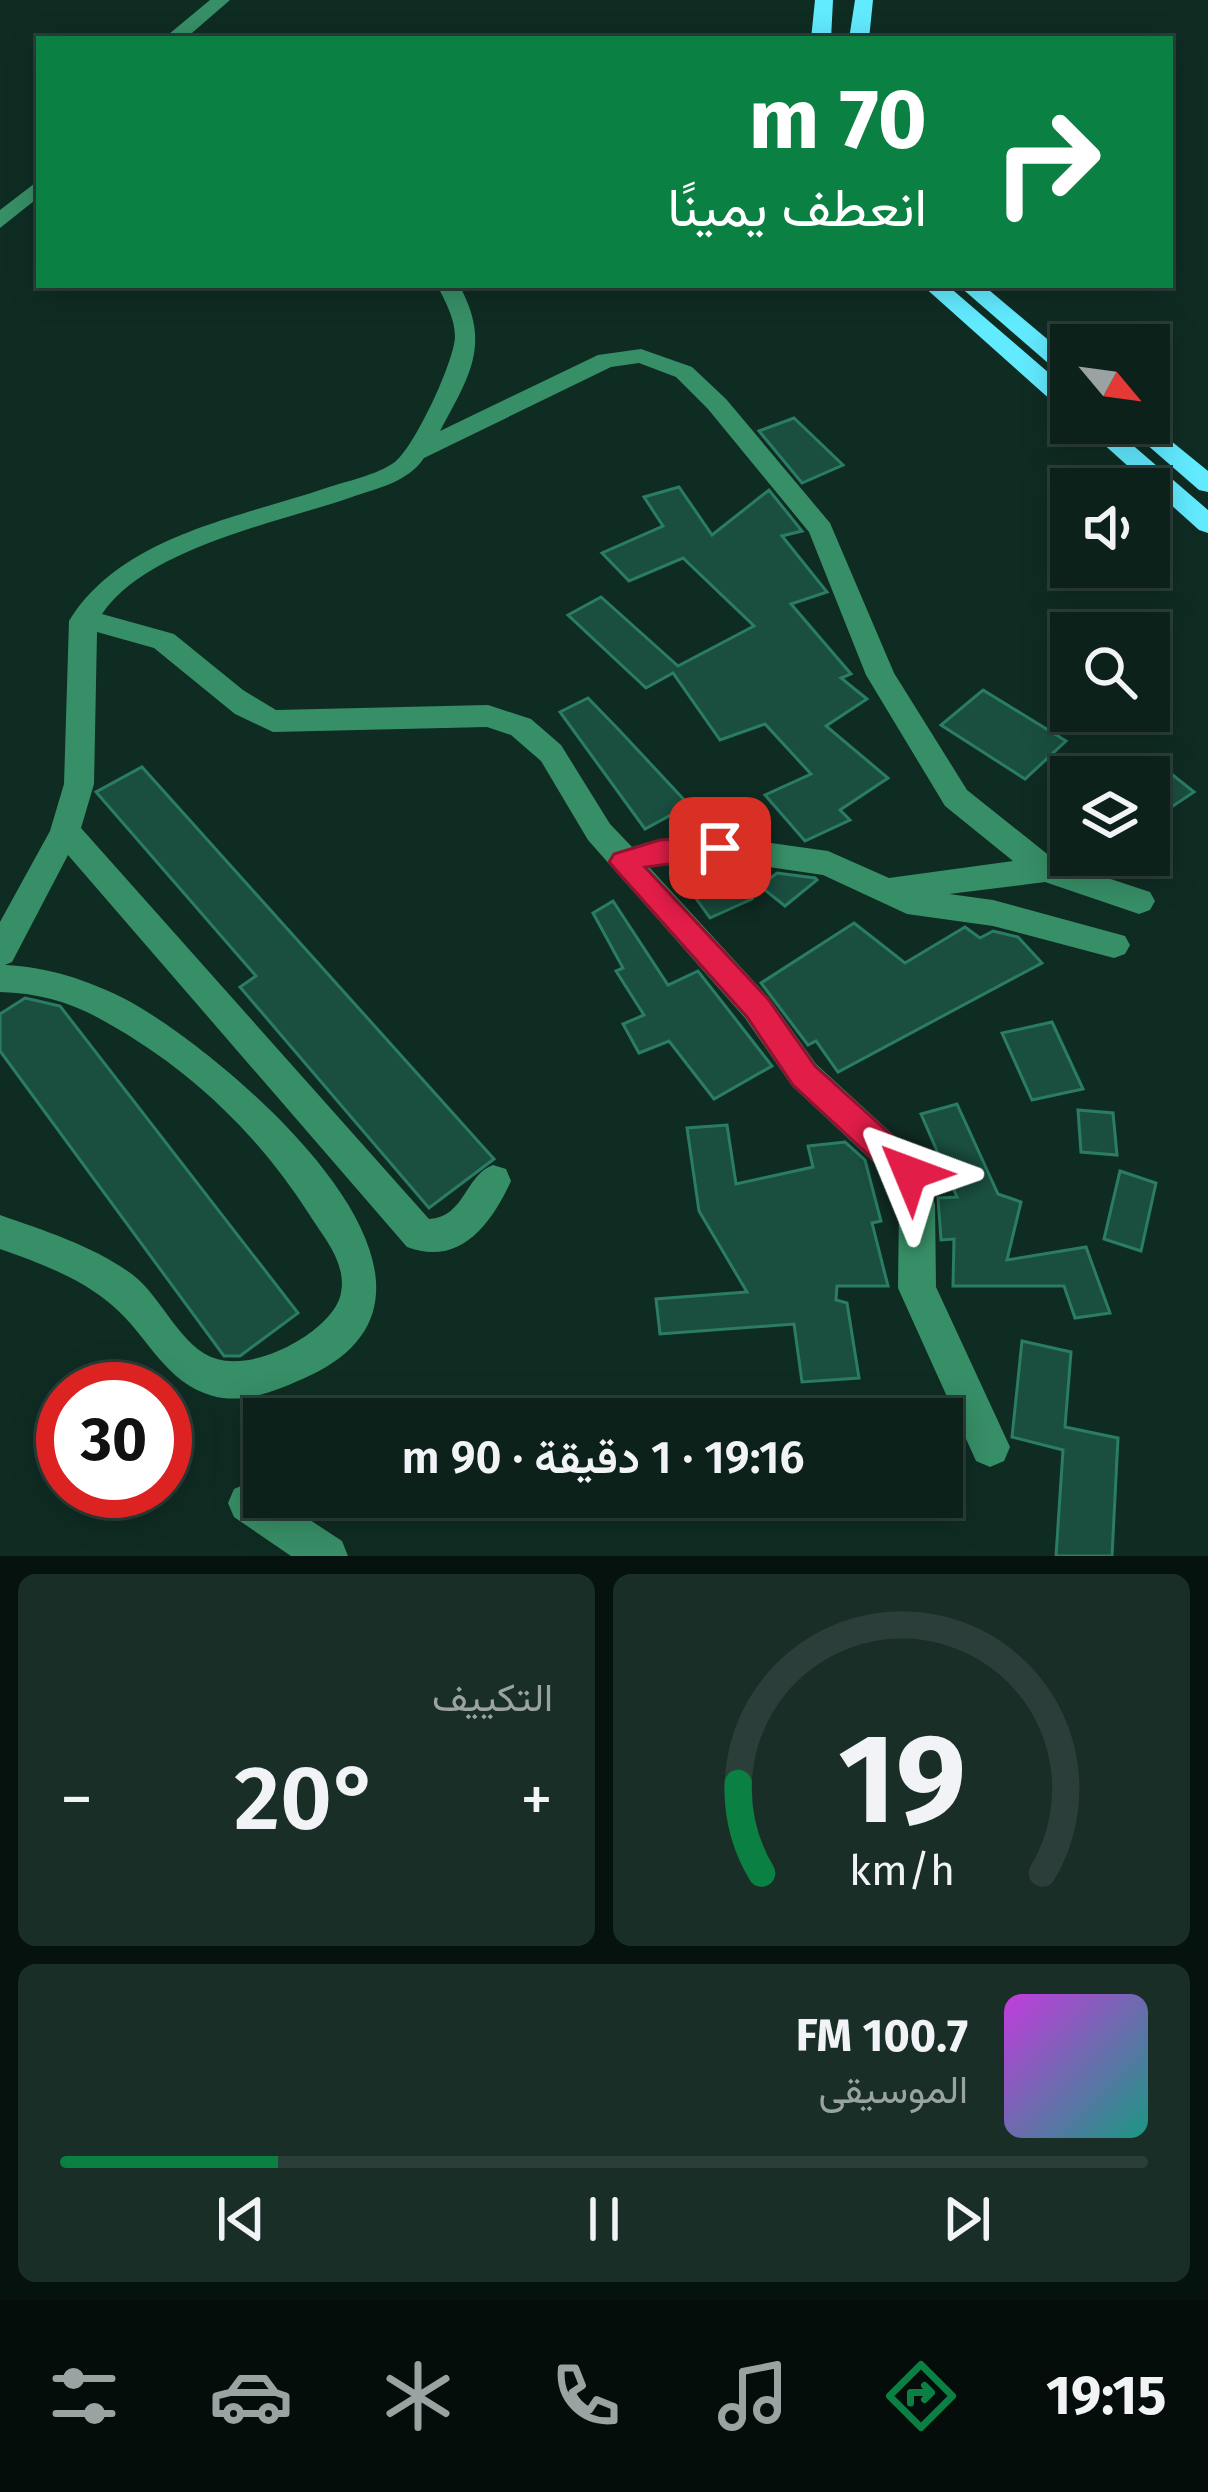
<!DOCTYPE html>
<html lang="ar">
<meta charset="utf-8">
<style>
body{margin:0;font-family:"Fira Sans",Vazirmatn,sans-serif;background:#192e27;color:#f1f3f6;direction:rtl;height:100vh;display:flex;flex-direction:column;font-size:45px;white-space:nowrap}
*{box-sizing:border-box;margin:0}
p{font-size:39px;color:#9aa3a2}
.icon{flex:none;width:66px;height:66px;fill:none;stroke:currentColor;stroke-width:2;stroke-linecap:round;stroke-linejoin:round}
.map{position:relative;height:1556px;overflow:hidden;direction:ltr}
.drawer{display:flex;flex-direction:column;gap:18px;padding:18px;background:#06120e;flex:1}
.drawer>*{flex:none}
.top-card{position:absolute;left:36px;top:36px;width:1137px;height:252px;border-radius:0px;box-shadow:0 6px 30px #0003,0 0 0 3px #2b3e39;direction:rtl;background:#0b8043;color:#fff;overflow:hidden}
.needle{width:78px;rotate:119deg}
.buttons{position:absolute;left:1050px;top:324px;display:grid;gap:24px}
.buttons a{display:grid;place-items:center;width:120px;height:120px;border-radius:0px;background:#0b211a;box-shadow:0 6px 30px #0003,0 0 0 3px #2b3e39;font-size:60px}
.speed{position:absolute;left:36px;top:1362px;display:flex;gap:24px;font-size:60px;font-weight:700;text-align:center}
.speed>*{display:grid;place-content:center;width:156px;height:156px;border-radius:50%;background:#0b211a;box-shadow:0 6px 30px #0003,0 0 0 3px #2b3e39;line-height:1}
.speed .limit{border:18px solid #d22;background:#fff;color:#111}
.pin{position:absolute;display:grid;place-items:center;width:102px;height:102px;color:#fff;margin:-51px;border-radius:24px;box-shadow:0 6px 18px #0006}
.me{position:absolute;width:132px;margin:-66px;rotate:314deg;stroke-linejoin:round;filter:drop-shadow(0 0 9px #0008)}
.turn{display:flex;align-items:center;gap:42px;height:252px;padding:0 48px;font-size:54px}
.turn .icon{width:156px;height:156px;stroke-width:2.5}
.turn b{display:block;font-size:84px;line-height:102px}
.big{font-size:90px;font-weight:600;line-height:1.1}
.drawer .tile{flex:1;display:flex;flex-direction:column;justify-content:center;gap:18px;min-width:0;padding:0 42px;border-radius:18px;background:#192e27}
.drawer .dial{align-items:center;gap:0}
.dial svg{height:312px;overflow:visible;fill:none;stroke:#2b3e39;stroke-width:7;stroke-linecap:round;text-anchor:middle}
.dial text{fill:#f1f3f6;stroke:none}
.song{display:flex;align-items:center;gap:36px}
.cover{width:144px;height:144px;border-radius:18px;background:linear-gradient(135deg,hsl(290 70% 55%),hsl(170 70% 35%))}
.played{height:12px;border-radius:6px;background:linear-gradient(90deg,#0b8043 20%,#2b3e39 20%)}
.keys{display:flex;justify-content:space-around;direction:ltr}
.heat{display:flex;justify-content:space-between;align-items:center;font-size:66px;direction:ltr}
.drawer .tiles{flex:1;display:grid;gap:18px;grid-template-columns:1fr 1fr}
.tile:last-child{grid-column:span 2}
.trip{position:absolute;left:243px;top:1398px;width:720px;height:120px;border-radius:0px;background:#0b211a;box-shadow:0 6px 30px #0003,0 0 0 3px #2b3e39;font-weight:600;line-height:120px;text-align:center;direction:rtl}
.tabs{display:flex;height:192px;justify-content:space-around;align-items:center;background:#040d0a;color:#9aa3a2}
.tabs .icon{width:84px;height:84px}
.tabs .active{color:#0b8043}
.tabs b{font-size:54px;color:#f1f3f6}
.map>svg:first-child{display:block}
</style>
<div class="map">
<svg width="1208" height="1556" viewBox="0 0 1208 1556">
<rect width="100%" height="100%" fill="#0f2c23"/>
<!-- building -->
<g fill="#1a4f40" stroke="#2a7d64" stroke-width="3">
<path d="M794 418 843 465 802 483 759 431Z"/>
<path d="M679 487 712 535 769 490 802 531 782 536 827 592 791 604 851 674 841 678 867 699 826 726 888 778 840 810 850 820 805 841 765 795 811 774 765 724 720 740 673 673 646 688 568 615 601 597 678 666 754 626 683 558 629 581 602 553 663 526 644 497Z"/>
<path d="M983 690 1066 741 1025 779 941 725Z"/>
<path d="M588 698 619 730 689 805 645 829 560 712Z"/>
<path d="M1149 756 1194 792 1149 822Z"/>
<path d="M142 767 494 1159 429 1208 240 987 256 976 96 792Z"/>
<path d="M713 865H726L752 899 710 918 682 879Z"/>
<path d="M777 873 815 878 817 880 785 906 760 886Z"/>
<path d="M613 901 668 985 698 971 772 1066 714 1099 669 1041 639 1053 623 1024 644 1015 616 971 623 968 593 913Z"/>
<path d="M854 923 905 963 965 927 980 938 993 931 1018 937 1042 963 838 1072 816 1041 808 1045 761 983Z"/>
<path d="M25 998 60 1006 298 1313 240 1356H224L0 1051V1014Z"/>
<path d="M1052 1022 1083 1089 1032 1100 1002 1033Z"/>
<path d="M957 1104 998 1194 1021 1202 1007 1260 1086 1247 1110 1313 1075 1318 1064 1286H953L954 1239 941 1240 938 1198 957 1197 921 1114Z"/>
<path d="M1078 1110 1113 1113 1117 1155 1081 1152Z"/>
<path d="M727 1125 736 1184 813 1167 808 1146 845 1142 865 1160 881 1221 872 1223 888 1286H837L836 1300 847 1303 859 1378 802 1382 794 1324 660 1334 656 1299 747 1292 699 1211 687 1128Z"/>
<path d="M1120 1171 1156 1183 1141 1251 1104 1239Z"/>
<path d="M1022 1341 1071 1352 1065 1427 1118 1438 1112 1556H1056L1063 1450 1012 1437Z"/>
</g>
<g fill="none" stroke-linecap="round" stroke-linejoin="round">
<!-- minor -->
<g fill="#378f67" fill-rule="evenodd">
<path d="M210 0H230L185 39H163Z"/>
<path d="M39 180V197L0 228V210Z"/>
<path d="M437 285H459C492 344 469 377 440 431L598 355 641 349 692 367 726 399 830 523 894 673 967 790 1056 861 1150 892 1155 901 1150 910 1139 914 1045 882 949 894 993 900 1125 936 1130 945 1125 954 1114 958 993 926 907 914 823 875 720 860 649 867 769 998 816 1064 923 1162 935 1205 936 1287 1010 1447 1004 1461 990 1467 976 1461 898 1288 899 1205 894 1181 792 1086 745 1018 588 840 541 761 511 735 487 727 273 732 235 714 154 648 97 632 94 784 81 828 429 1219C465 1217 465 1175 493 1165L506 1169 511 1181C491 1224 460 1267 407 1247L68 855 12 962 5 965C48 967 88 980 127 1000 222 1051 504 1286 309 1376 280 1389 245 1405 213 1396 164 1382 149 1337 113 1306 81 1278 40 1263 0 1249V1215C45 1231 94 1246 133 1275 162 1297 181 1349 217 1359 242 1366 274 1355 296 1342 312 1333 334 1316 340 1297 349 1265 324 1238 309 1214 257 1133 189 1068 104 1021 71 1002 38 993 0 992V922L50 831 64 784 69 621C121 536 238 518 326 488 347 481 377 475 395 462 415 446 454 362 455 337 455 318 445 301 437 285ZM639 363 676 377 708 409 809 532 866 675 945 806 1013 861 889 878 828 851 720 836 660 839 632 847 610 824 561 745 531 719 488 705 276 710 243 690 174 634 102 614C146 548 280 522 352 497 378 488 408 482 424 458L611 367Z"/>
<path d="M248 1483 264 1490V1497H275L342 1541 348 1556H291L234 1517 228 1503 234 1489Z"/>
</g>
<!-- major -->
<g fill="#62eaff" fill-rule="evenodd">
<path d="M815 0H833L831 39H811Z"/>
<path d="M855 0H873L869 39H849Z"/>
<path d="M922 285H947L1071 392V413L1062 410Z"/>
<path d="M958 285H983L1071 359V378L1063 376Z"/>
<path d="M1080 423H1107L1208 510V533L1199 530Z"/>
<path d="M1122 423H1149L1208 471V492L1199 490Z"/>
</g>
</g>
<!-- route -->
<path fill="#e11d48" stroke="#92132f" stroke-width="3" d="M720 837 734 848 730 856 645 867 768 999 815 1066 922 1163 927 1173 922 1183 910 1188 899 1183 793 1085 747 1017 609 862 614 854 660 840Z"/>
</svg>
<div class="buttons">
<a><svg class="needle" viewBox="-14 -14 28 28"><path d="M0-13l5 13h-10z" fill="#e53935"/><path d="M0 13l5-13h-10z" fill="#9aa3a2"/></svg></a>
<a><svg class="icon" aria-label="sound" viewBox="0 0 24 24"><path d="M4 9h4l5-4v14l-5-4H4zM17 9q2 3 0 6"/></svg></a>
<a><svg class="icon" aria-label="search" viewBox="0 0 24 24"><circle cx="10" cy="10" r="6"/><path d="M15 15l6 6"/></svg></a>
<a><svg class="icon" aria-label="layers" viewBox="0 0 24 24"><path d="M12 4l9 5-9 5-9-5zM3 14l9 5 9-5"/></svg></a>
</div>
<div class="speed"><div class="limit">30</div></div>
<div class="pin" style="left:720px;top:848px;background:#d93025"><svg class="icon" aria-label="arrive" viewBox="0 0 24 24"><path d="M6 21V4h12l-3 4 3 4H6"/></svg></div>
<svg class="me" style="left:910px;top:1173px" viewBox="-20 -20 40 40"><path d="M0-17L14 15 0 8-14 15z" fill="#e11d48" stroke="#fff" stroke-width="4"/></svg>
<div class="trip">19:16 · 1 دقيقة · 90 m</div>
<div class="top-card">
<div class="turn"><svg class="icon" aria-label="right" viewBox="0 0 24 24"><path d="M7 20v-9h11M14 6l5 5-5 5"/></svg><div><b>70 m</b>انعطف يمينًا</div></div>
</div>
</div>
<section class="drawer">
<div class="tiles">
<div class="tile dial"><svg viewBox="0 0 100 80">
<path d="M14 69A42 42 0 1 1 86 69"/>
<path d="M14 69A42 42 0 0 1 8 46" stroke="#0b8043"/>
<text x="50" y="56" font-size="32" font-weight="700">19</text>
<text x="50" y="72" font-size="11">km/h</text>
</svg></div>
<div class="tile"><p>التكييف</p>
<div class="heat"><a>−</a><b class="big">20°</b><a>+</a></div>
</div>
<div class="tile">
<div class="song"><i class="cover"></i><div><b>100.7 FM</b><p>الموسيقى</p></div></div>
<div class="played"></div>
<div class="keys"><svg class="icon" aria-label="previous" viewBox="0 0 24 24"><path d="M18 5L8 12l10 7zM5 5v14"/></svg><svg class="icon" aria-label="pause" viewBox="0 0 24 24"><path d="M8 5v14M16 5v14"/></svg><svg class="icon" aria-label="next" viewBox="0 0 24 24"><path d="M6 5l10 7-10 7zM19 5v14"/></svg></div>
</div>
</div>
</section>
<nav class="tabs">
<b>19:15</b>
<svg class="icon active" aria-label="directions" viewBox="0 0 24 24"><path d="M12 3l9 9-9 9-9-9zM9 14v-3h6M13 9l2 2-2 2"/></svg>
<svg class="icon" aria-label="music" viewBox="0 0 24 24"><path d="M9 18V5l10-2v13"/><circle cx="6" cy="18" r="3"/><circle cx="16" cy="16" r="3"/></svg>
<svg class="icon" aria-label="phone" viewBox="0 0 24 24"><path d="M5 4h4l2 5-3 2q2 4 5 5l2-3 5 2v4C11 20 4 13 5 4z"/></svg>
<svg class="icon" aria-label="climate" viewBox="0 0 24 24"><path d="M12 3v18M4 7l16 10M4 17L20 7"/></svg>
<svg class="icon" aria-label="car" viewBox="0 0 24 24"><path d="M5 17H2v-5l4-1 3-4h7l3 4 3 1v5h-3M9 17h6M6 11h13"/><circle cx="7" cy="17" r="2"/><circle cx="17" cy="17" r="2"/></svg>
<svg class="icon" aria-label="filters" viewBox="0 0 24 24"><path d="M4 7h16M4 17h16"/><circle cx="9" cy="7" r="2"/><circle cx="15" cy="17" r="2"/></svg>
</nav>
